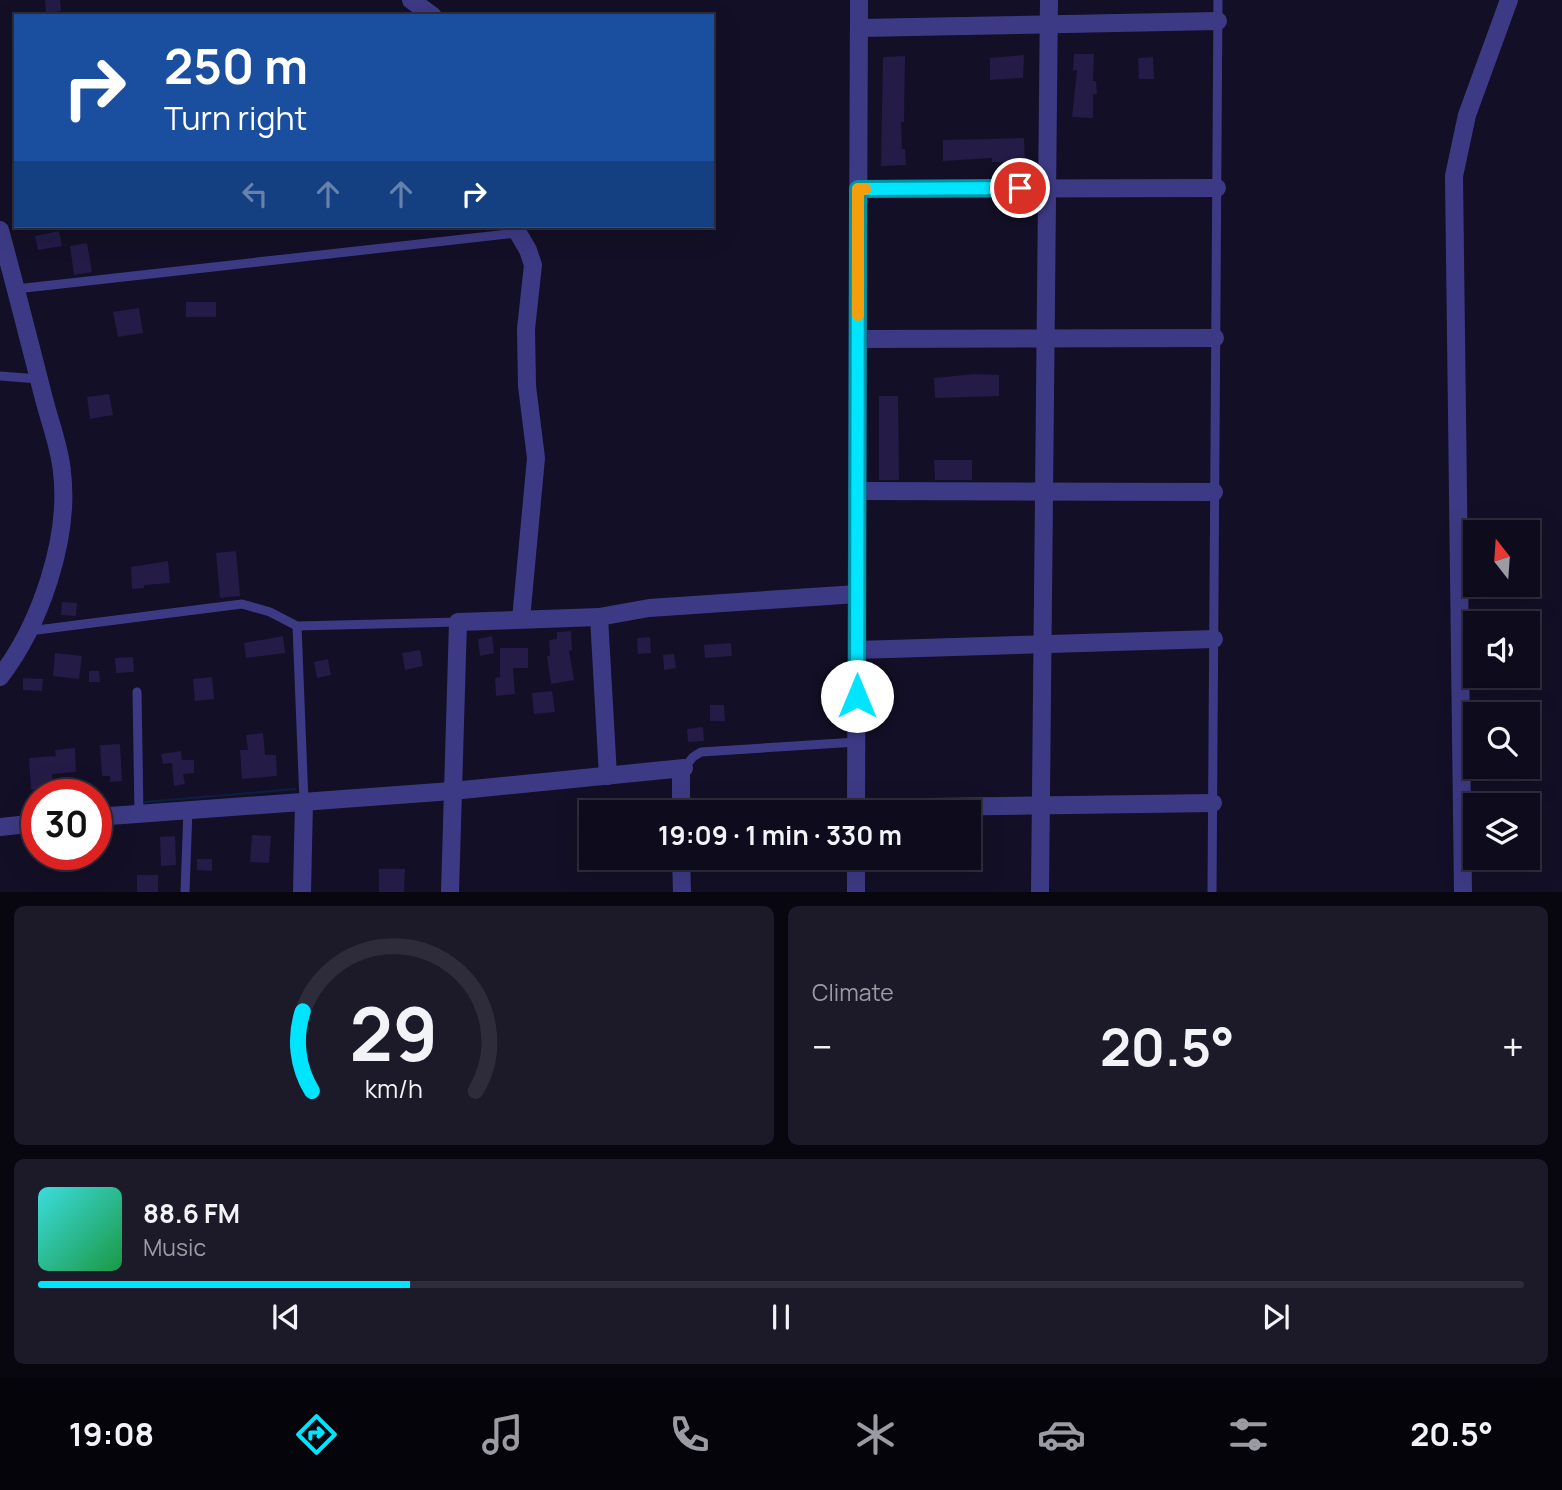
<!DOCTYPE html>
<meta charset="utf-8">
<style>
body{margin:0;font-family:Manrope,sans-serif;background:#1c1929;color:#f1f3f6;height:100vh;display:flex;flex-direction:column;font-size:26px;white-space:nowrap}
*{box-sizing:border-box;margin:0}
p{font-size:23px;color:#9b9ba3}
.icon{flex:none;width:38px;height:38px;fill:none;stroke:currentColor;stroke-width:2;stroke-linecap:round;stroke-linejoin:round}
.map{position:relative;height:892px;overflow:hidden}
.panel{display:flex;flex-direction:column;gap:14px;padding:14px;background:#08060f;flex:1}
.panel>*{flex:none}
.hud{position:absolute;left:14px;top:14px;width:700px;height:214px;border-radius:0px;box-shadow:0 7px 28px #0002,0 0 0 2px #2e2b3b;background:#1a4fa0;color:#fff;overflow:hidden}
.needle{width:46px;rotate:343deg}
.fabs{position:absolute;left:1463px;top:520px;display:grid;gap:14px}
.fabs a{display:grid;place-items:center;width:77px;height:77px;border-radius:0px;background:#0e0b1c;box-shadow:0 7px 28px #0002,0 0 0 2px #2e2b3b;font-size:35px}
.speed{position:absolute;left:21px;top:779px;display:flex;gap:14px;font-size:35px;font-weight:700;text-align:center}
.speed>*{display:grid;place-content:center;width:91px;height:91px;border-radius:50%;background:#0e0b1c;box-shadow:0 7px 28px #0002,0 0 0 2px #2e2b3b;line-height:1}
.speed .limit{border:10px solid #d22;background:#fff;color:#111}
.pin{position:absolute;display:grid;place-items:center;width:60px;height:60px;color:#fff;margin:-30px;border:4px solid #fff;border-radius:50%;box-shadow:0 2px 7px #0007}
.me{position:absolute;width:77px;margin:-38px;rotate:0deg;stroke-linejoin:round;filter:drop-shadow(0 0 5px #0008)}
.turn{display:flex;align-items:center;gap:24px;height:147px;padding:0 35px;font-size:32px}
.turn .icon{width:91px;height:91px;stroke-width:2.5}
.turn b{display:block;font-size:49px;line-height:60px}
.lanes{display:flex;align-items:center;height:66px;padding:0 35px;background:#0003;justify-content:center;gap:35px;direction:ltr}
.lanes .off{opacity:.35}
.big{font-size:52px;font-weight:700;line-height:1.1}
.panel .card{flex:1;display:flex;flex-direction:column;justify-content:center;gap:10px;min-width:0;padding:0 24px;border-radius:10px;background:#1c1929}
.panel .dial{align-items:center;gap:0}
.dial svg{height:182px;overflow:visible;fill:none;stroke:#2e2b3b;stroke-width:7;stroke-linecap:round;text-anchor:middle}
.dial text{fill:#f1f3f6;stroke:none}
.song{display:flex;align-items:center;gap:21px}
.cover{width:84px;height:84px;border-radius:10px;background:linear-gradient(135deg,hsl(180 70% 55%),hsl(140 70% 35%))}
.played{height:7px;border-radius:4px;background:linear-gradient(90deg,#00e5ff 25%,#2e2b3b 25%)}
.keys{display:flex;justify-content:space-around;direction:ltr}
.heat{display:flex;justify-content:space-between;align-items:center;font-size:38px;direction:ltr}
.panel .tiles{flex:1;display:grid;gap:14px;grid-template-columns:1fr 1fr}
.card:last-child{grid-column:span 2}
.trip{position:absolute;left:579px;top:800px;width:402px;height:70px;border-radius:0px;background:#0e0b1c;box-shadow:0 7px 28px #0002,0 0 0 2px #2e2b3b;font-weight:700;line-height:70px;text-align:center}
.tab-bar{display:flex;height:112px;justify-content:space-around;align-items:center;background:#06040b;color:#9b9ba3}
.tab-bar .icon{width:49px;height:49px}
.tab-bar .active{color:#00e5ff}
.tab-bar b{font-size:32px;color:#f1f3f6}
.map>svg:first-child{display:block}
</style>
<div class="map">
<svg width="1562" height="892" viewBox="0 0 1562 892">
<rect width="100%" height="100%" fill="#130f26"/>
<!-- water -->
<path fill="#0a1f44" d="M296 788V790L144 803V801Z"/>
<!-- building -->
<g fill="#241b47">
<path d="M45 0H60L61 11 46 13Z"/>
<path d="M1074 54H1094L1093 81H1096L1097 94H1093V118L1072 117 1077 70 1073 71Z"/>
<path d="M1024 55 1023 78 990 80V58Z"/>
<path d="M905 56 904 122H901L902 149H905L906 165 881 166 883 57Z"/>
<path d="M1153 57 1154 79H1139L1138 58Z"/>
<path d="M1024 138 1025 162H992V158L943 161V140Z"/>
<path d="M59 231 62 246 38 250 35 236Z"/>
<path d="M87 243 92 272 74 275 70 246Z"/>
<rect x="186" y="302" width="30" height="15"/>
<path d="M139 308 143 333 118 337 113 312Z"/>
<path d="M974 374 999 375V396L935 398 934 378Z"/>
<path d="M109 394 113 415 90 419 87 397Z"/>
<path d="M879 396H898L899 480H879Z"/>
<path d="M934 460H972V480H935Z"/>
<path d="M236 551 240 596 220 598 216 553Z"/>
<path d="M168 561 170 583 144 585V588L132 589 131 567Z"/>
<path d="M62 602 77 603 76 616 61 615Z"/>
<path d="M571 631 572 650 569 651 574 680 551 684 547 656H550L549 640 557 639V632Z"/>
<path d="M283 636 285 653 246 658 244 643Z"/>
<path d="M492 636 494 653 480 656 478 639Z"/>
<path d="M650 637 651 653 638 654 637 638Z"/>
<path d="M731 643 732 656 705 658 704 645Z"/>
<path d="M500 648H528V668H513L515 694 496 696 495 678 500 677Z"/>
<path d="M420 650 423 666 405 670 402 653Z"/>
<path d="M55 653 82 656 79 679 53 676Z"/>
<path d="M674 654 676 668 664 670 663 655Z"/>
<path d="M133 657 134 672 116 673 115 658Z"/>
<path d="M328 659 331 675 317 678 314 662Z"/>
<path d="M89 671H99L100 682H89Z"/>
<path d="M212 677 214 699 195 701 193 679Z"/>
<path d="M23 678 43 679 42 691 23 690Z"/>
<path d="M552 691 555 712 534 714 532 693Z"/>
<path d="M710 705H724L725 721H710Z"/>
<path d="M703 727 704 741 688 742 687 729Z"/>
<path d="M263 733 265 755H276L277 776 242 779 240 750H248L246 735Z"/>
<path d="M120 744 122 781 110 782V776H102L100 745Z"/>
<path d="M75 748 76 772 52 774 53 788 31 790 29 758 56 756 55 750Z"/>
<path d="M181 751 182 760H194V773L183 774 185 784 174 786 172 763 163 764 161 754Z"/>
<path d="M252 835 271 836 269 863 250 862Z"/>
<path d="M175 836 176 865 161 866 160 837Z"/>
<path d="M64 854H88L89 867 65 869Z"/>
<path d="M197 859H212V871L197 870Z"/>
<path d="M379 869H405L404 892H379Z"/>
<rect x="137" y="875" width="21" height="17"/>
</g>
<g fill="none" stroke-linecap="round" stroke-linejoin="round">
<!-- lane -->
<g stroke="#3d3a85" stroke-width="9">
<path d="M16 289 517 233"/>
<path d="M0 376 39 379"/>
<path d="M297 626 304 802"/>
<path d="M29 631 242 604 270 612 297 626 458 622"/>
<path d="M137 692 139 813"/>
<path d="M684 768 693 757 701 752 857 742"/>
<path d="M185 892 188 809"/>
<path d="M1212 892 1218 0"/>
</g>
<!-- street -->
<g stroke="#3d3a85" stroke-width="18">
<path d="M411 0 433 16"/>
<path d="M859 28 1218 21"/>
<path d="M858 189 1217 188"/>
<path d="M514 226 528 250 533 265 526 329 527 386 536 458 521 619"/>
<path d="M0 230C15 285 29 340 43 395 49 420 60 447 62 472 70 539 40 625 0 677"/>
<path d="M858 339 1215 338"/>
<path d="M857 491 1214 492"/>
<path d="M599 617 608 776"/>
<path d="M857 650 1214 639"/>
<path d="M681 769V812"/>
<path d="M856 808 1213 803"/>
<path d="M856 812 859 0"/>
<path d="M96 817 452 791 684 768"/>
<path d="M0 827 37 823"/>
<path d="M681 858 682 892"/>
<path d="M302 892 304 802"/>
<path d="M450 892 458 622 599 617 649 608 857 594"/>
<path d="M856 892V858"/>
<path d="M1040 892 1049 0"/>
<path d="M1463 892 1454 176 1467 115 1509 0"/>
</g>
</g>
<g fill="none" stroke-linecap="round" stroke-linejoin="round">
<!-- route casing -->
<g stroke="#0095a6" stroke-width="18">
<path id="route" d="M857 696 858 189 1020 188"/>
</g>
<!-- route -->
<use href="#route" stroke="#00e5ff" stroke-width="12"/>
<!-- slow -->
<path stroke="#f59e0b" stroke-width="12" d="M858 315V189H865"/>
</g>
</svg>
<div class="fabs">
<a><svg class="needle" viewBox="-14 -14 28 28"><path d="M0-13l5 13h-10z" fill="#e53935"/><path d="M0 13l5-13h-10z" fill="#9b9ba3"/></svg></a>
<a><svg class="icon" aria-label="sound" viewBox="0 0 24 24"><path d="M4 9h4l5-4v14l-5-4H4zM17 9q2 3 0 6"/></svg></a>
<a><svg class="icon" aria-label="search" viewBox="0 0 24 24"><circle cx="10" cy="10" r="6"/><path d="M15 15l6 6"/></svg></a>
<a><svg class="icon" aria-label="layers" viewBox="0 0 24 24"><path d="M12 4l9 5-9 5-9-5zM3 14l9 5 9-5"/></svg></a>
</div>
<div class="speed"><div class="limit">30</div></div>
<div class="pin" style="left:1020px;top:188px;background:#d93025"><svg class="icon" aria-label="arrive" viewBox="0 0 24 24"><path d="M6 21V4h12l-3 4 3 4H6"/></svg></div>
<svg class="me" style="left:857px;top:696px" viewBox="-20 -20 40 40"><circle r="19" fill="#fff"/><path d="M0-13L10 11 0 6-10 11z" fill="#00e5ff"/></svg>
<div class="trip">19:09 · 1 min · 330 m</div>
<div class="hud">
<div class="turn"><svg class="icon" aria-label="right" viewBox="0 0 24 24"><path d="M7 20v-9h11M14 6l5 5-5 5"/></svg><div><b>250 m</b>Turn right</div></div>
<div class="lanes"><svg class="icon off" aria-label="left" viewBox="0 0 24 24"><path d="M17 20v-9H6M10 6l-5 5 5 5"/></svg><svg class="icon off" aria-label="ahead" viewBox="0 0 24 24"><path d="M12 20V5M6 11l6-6 6 6"/></svg><svg class="icon off" aria-label="ahead" viewBox="0 0 24 24"><path d="M12 20V5M6 11l6-6 6 6"/></svg><svg class="icon" aria-label="right" viewBox="0 0 24 24"><path d="M7 20v-9h11M14 6l5 5-5 5"/></svg></div>
</div>
</div>
<section class="panel">
<div class="tiles">
<div class="card dial"><svg viewBox="0 0 100 80">
<path d="M14 69A42 42 0 1 1 86 69"/>
<path d="M14 69A42 42 0 0 1 10 34" stroke="#00e5ff"/>
<text x="50" y="56" font-size="32" font-weight="700">29</text>
<text x="50" y="72" font-size="11">km/h</text>
</svg></div>
<div class="card"><p>Climate</p>
<div class="heat"><a>−</a><b class="big">20.5°</b><a>+</a></div>
</div>
<div class="card">
<div class="song"><i class="cover"></i><div><b>88.6 FM</b><p>Music</p></div></div>
<div class="played"></div>
<div class="keys"><svg class="icon" aria-label="previous" viewBox="0 0 24 24"><path d="M18 5L8 12l10 7zM5 5v14"/></svg><svg class="icon" aria-label="pause" viewBox="0 0 24 24"><path d="M8 5v14M16 5v14"/></svg><svg class="icon" aria-label="next" viewBox="0 0 24 24"><path d="M6 5l10 7-10 7zM19 5v14"/></svg></div>
</div>
</div>
</section>
<nav class="tab-bar">
<b>19:08</b>
<svg class="icon active" aria-label="directions" viewBox="0 0 24 24"><path d="M12 3l9 9-9 9-9-9zM9 14v-3h6M13 9l2 2-2 2"/></svg>
<svg class="icon" aria-label="music" viewBox="0 0 24 24"><path d="M9 18V5l10-2v13"/><circle cx="6" cy="18" r="3"/><circle cx="16" cy="16" r="3"/></svg>
<svg class="icon" aria-label="phone" viewBox="0 0 24 24"><path d="M5 4h4l2 5-3 2q2 4 5 5l2-3 5 2v4C11 20 4 13 5 4z"/></svg>
<svg class="icon" aria-label="climate" viewBox="0 0 24 24"><path d="M12 3v18M4 7l16 10M4 17L20 7"/></svg>
<svg class="icon" aria-label="car" viewBox="0 0 24 24"><path d="M5 17H2v-5l4-1 3-4h7l3 4 3 1v5h-3M9 17h6M6 11h13"/><circle cx="7" cy="17" r="2"/><circle cx="17" cy="17" r="2"/></svg>
<svg class="icon" aria-label="filters" viewBox="0 0 24 24"><path d="M4 7h16M4 17h16"/><circle cx="9" cy="7" r="2"/><circle cx="15" cy="17" r="2"/></svg>
<b>20.5°</b>
</nav>
